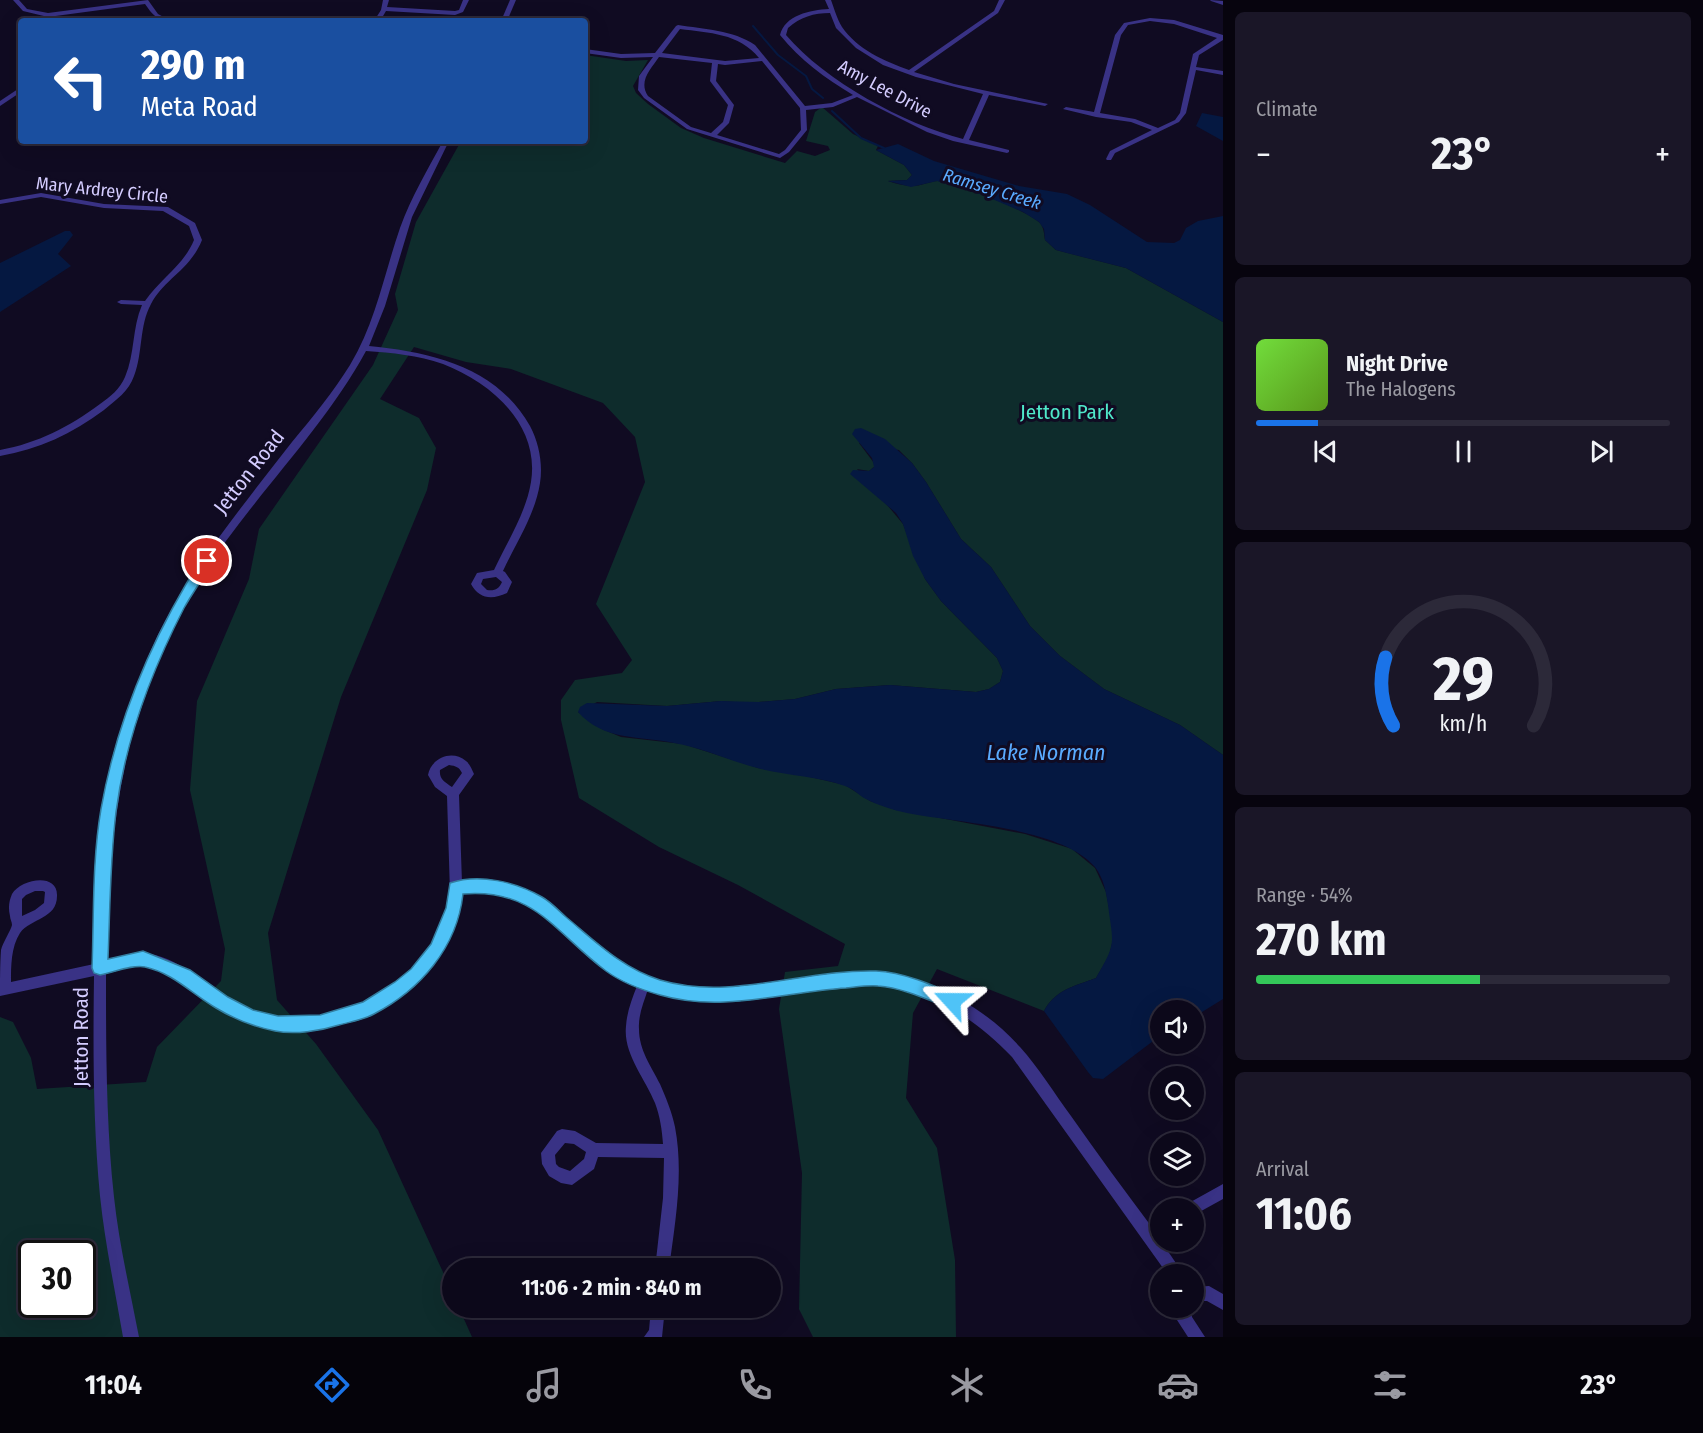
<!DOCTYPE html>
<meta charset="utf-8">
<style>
body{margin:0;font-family:"Fira Sans Condensed",sans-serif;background:#1a1627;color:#f1f3f6;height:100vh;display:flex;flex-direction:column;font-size:22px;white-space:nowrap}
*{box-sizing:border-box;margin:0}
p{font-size:20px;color:#9a9aa2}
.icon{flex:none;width:33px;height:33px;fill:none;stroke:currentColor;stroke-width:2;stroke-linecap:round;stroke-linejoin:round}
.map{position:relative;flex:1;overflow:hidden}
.panel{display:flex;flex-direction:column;gap:12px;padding:12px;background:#07040e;width:480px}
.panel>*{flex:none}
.guide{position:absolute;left:18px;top:18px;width:570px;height:126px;border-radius:6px;box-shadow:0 6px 24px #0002,0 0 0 2px #2c2939;background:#1a4fa0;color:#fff;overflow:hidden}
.buttons{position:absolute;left:1150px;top:1000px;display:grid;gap:12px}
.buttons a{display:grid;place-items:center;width:54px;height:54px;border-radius:50%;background:#0c081a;box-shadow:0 6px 24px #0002,0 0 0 2px #2c2939;font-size:30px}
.speed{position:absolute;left:18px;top:1240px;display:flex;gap:12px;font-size:30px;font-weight:700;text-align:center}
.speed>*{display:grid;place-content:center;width:78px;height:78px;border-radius:50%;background:#0c081a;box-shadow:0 6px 24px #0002,0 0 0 2px #2c2939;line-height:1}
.speed .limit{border:3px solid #111;border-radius:9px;background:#fff;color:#111}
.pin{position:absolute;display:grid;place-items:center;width:51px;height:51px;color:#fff;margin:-26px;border:3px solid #fff;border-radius:50%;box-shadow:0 2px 6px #0007}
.me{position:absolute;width:66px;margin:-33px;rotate:294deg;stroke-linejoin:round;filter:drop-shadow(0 0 4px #0008)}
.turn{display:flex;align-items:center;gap:21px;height:126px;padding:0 24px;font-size:27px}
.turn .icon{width:78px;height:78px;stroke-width:2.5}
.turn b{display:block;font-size:42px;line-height:51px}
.big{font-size:45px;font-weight:700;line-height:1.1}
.panel .tile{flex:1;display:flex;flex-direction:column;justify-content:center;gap:9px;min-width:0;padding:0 21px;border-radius:9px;background:#1a1627}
.panel .dial{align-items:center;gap:0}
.dial svg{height:156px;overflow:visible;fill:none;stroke:#2c2939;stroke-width:7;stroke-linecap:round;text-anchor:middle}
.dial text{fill:#f1f3f6;stroke:none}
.song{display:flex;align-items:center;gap:18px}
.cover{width:72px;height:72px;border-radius:9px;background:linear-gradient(135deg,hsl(100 70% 55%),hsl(90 70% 35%))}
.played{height:6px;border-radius:3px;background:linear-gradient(90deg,#1a73e8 15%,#2c2939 15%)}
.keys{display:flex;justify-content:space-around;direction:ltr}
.heat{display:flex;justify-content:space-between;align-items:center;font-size:33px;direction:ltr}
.charge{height:9px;border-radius:4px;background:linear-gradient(90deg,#34c759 54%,#2c2939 0)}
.trip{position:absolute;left:442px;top:1258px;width:339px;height:60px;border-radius:30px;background:#0c081a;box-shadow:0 6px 24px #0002,0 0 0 2px #2c2939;font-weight:700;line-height:60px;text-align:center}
.dock{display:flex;height:96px;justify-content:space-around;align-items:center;background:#05030a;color:#9a9aa2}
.dock .icon{width:42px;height:42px}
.dock .current{color:#1a73e8}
.dock b{font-size:27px;color:#f1f3f6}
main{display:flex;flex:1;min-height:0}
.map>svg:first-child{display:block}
</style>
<main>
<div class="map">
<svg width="1223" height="1337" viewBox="0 0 1223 1337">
<rect width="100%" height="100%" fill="#100b22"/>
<!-- green -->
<path fill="#0e2c2c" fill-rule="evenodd" d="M585 55 626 61 648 60 633 86 636 93 648 104 681 128 704 138 785 163 797 151 815 156 830 150 828 146 806 141 815 112 822 107 853 134 878 146 876 150 904 165 912 175 907 180 888 181C900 185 913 188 924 184 929 183 933 181 938 181 956 183 1027 210 1040 223 1044 228 1044 234 1045 240L1056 250 1126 268 1223 322V755L1180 725 1104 689 1060 656 1030 626 991 567 961 539 926 482 912 463 899 450 859 443 874 463V467L869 471 857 469 903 524 925 579 941 601 997 658 1003 671 1000 682 989 689 976 692 890 685 836 689 795 699 747 703 721 701 667 706 597 702 578 712 602 729 621 737 683 744 758 768 806 776 845 785 870 801 893 809 1025 834 1072 849 1095 868 1106 892 1114 935 1109 956 1096 978C1075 986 1056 989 1044 1011L937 969 913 1013 906 1098 937 1148 955 1260 956 1337H813L799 1309 802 1173 779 1009 785 972 838 966 845 944 738 885 659 847 579 798 561 720V700L575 680 622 673 632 660 596 604 645 482 635 437 603 403 511 369 466 362 414 347 380 399 419 418 436 448 427 490 341 697 268 933 277 1000 316 1044 378 1130 453 1294V1308H459L472 1337H0V1017L13 1022 31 1058 37 1089 146 1082 157 1047 221 981 225 949 190 790 197 701 249 579 259 529 373 365 398 310 395 294 416 222 461 141H585ZM32 1254H82V1305H32Z"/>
<!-- water -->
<g fill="#051841">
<path d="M1202 113 1223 117V141L1196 126Z"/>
<path d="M898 144 934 161 1019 186 1067 194 1090 205 1147 242 1174 243 1180 240 1186 228 1198 221 1223 216V322L1126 268 1067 253 1056 250 1045 240 1044 229 1039 222 1023 212 983 195 937 181 911 187 888 181 907 180 912 175 904 165 876 150Z"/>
<path d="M65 231H70L73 235 58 254 71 266 0 312V263Z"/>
<path d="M861 428 885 439 912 463 926 482 961 539 991 567 1030 626 1060 656 1104 689 1180 725 1223 755V999L1194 1017V1011H1161V1035L1103 1079 1093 1078 1088 1072 1044 1011C1056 989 1075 986 1096 978 1117 942 1113 944 1108 905 1106 892 1104 879 1095 867 1061 827 957 823 907 813 893 810 877 805 864 798 858 794 852 788 845 786 818 776 789 776 761 769 732 762 704 748 674 743 641 736 603 741 578 712L580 707 587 703 667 706 721 701 759 702 795 699 836 689 890 685 976 692 989 689 1000 682 1003 671 997 658 941 601 925 579 913 556 903 524 896 513 850 474 853 470 869 471 874 467 872 458 852 434 855 429Z"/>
</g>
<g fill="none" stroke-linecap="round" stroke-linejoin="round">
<!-- stream -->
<g stroke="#051841" stroke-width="2">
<path d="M753 26 778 55 806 76 812 89 823 98"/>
<path d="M832 111 861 138 884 148"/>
</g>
<!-- minor -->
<g fill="#393285" fill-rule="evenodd">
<path d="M13 0H19L27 9 48 13 148 0 158 14 171 21C157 21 152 14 145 4L48 17 23 11Z"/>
<path d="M383 0H389L387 7 455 11 459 10 463 0H469L463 12 455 15 386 11 380 21H374L381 10Z"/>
<path d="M510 0H516L507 21H501Z"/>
<path d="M825 0H831C834 8 837 19 842 27 857 49 884 61 909 70L994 11 999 0H1005L998 13 914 72 954 84 1048 104 1045 106 989 95 969 140 1009 150V152L1007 153 953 141 927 132 857 97 833 107 806 110 807 130 789 152 780 158 687 129 644 98 638 90 639 76 653 57 621 58 585 53V49L621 54 655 53 676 26 678 25C704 29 733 30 755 45L805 106 832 103 853 95C825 78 800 60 780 35 785 15 810 10 829 9ZM830 13 836 28 856 48 883 65 916 77 983 94 963 139C904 124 825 81 786 35L788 28C800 17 814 13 830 13ZM680 29C709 33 739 33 759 58L725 61 662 53ZM659 57 712 63 710 81 728 105 723 122 711 133 691 127 648 96C638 81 651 69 659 57ZM762 61 800 108 801 130 785 150 779 154 717 135 729 123 734 105 716 81 718 64 725 65Z"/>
<path d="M1210 0 1223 1V5L1211 1Z"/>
<path d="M1150 18 1174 20 1223 35V40L1199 55 1196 67 1223 71V75L1196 70 1186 113 1179 122 1115 153 1111 160H1107L1106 159 1110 151 1152 130 1131 122 1096 117 1063 109 1066 107 1094 112 1115 35 1124 23ZM1150 21 1174 24 1217 38 1193 54 1180 113 1175 120 1158 128 1135 119 1100 113 1121 35 1128 25Z"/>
<path d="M21 87V92L0 106V101Z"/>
<path d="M443 141H449L412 217 385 306 369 346C431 352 497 367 530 426 539 443 543 464 540 483 535 515 516 543 503 571L505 572 512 582 507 593C492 600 479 599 471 584L477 573 494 570C507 542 526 513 531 482 540 425 492 383 443 364 418 355 392 353 366 351 329 419 272 478 226 541 130 673 108 801 107 961 118 958 130 953 142 953 179 955 204 986 234 1003 282 1030 342 1017 387 990 421 969 444 932 450 893L447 796 435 787 428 775C431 758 452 749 466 761 470 764 472 770 474 774L459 795 462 883C483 882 505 882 524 891 560 907 583 938 614 960 629 970 645 977 663 982 724 1000 782 978 842 973 910 968 975 997 1020 1047 1039 1068 1054 1093 1071 1116 1097 1153 1124 1190 1151 1226L1161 1221V1236L1159 1238 1184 1275H1168L1012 1057C959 1002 902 976 824 987 758 996 715 1012 648 989 644 1002 638 1015 639 1029 639 1050 651 1066 660 1084 666 1098 672 1112 675 1127 684 1174 675 1223 669 1269H655L663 1198 664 1158 598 1157 594 1169 572 1185 561 1183 549 1176 542 1164 541 1153 557 1131 562 1129 575 1131 596 1143 663 1144C662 1130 660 1116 655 1103 645 1078 623 1054 626 1026 627 1011 632 999 637 986 590 969 564 917 517 900 499 893 481 893 462 893 452 966 391 1016 321 1027 305 1030 287 1031 271 1028 255 1025 238 1019 224 1011 198 996 174 966 142 965 130 964 118 970 106 973 106 1047 106 1123 114 1197 119 1244 130 1290 139 1337H123C115 1290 105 1244 100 1196 93 1123 93 1049 94 976L0 996C0 981 0 964 1 950 3 942 11 930 12 925 12 922 10 919 10 916 8 908 9 901 12 894 21 879 58 872 57 896 57 919 31 918 20 933 11 947 11 966 11 982L94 964C95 856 107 750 151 650 168 611 192 575 217 540 241 507 267 474 292 442 313 417 333 392 350 365 376 322 384 274 400 228 411 197 428 169 443 141ZM496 577 502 582C499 589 495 591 487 590L481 584 483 579ZM449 765C456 766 459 767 462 773L452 787C445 782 439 779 440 770ZM35 891H43L45 892 44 903 35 910 22 916V899L26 895ZM565 1143 574 1144 586 1152 584 1159 570 1171 559 1167 556 1164 555 1155Z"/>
<path d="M41 193 104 204 168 207 195 223 202 240C190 270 164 279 151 304 139 326 143 353 134 376 129 391 116 400 104 410 72 434 39 449 0 456V450C38 443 69 427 100 404 110 397 120 389 125 377 135 354 132 328 142 305L121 304 117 302 121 300 145 301C160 279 184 265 194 240L189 226 163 211 104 208 41 197 0 204V200Z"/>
<path d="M1223 1184V1199L1194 1215V1209H1185L1187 1204Z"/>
<path d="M1209 1286 1223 1294V1310L1207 1301H1194V1287Z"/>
<path d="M651 1308H665L662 1337H644L649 1330Z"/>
<path d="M1177 1308H1191L1192 1317 1205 1337H1188L1177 1320Z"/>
</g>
</g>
<!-- route -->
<path fill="#4fc3f7" stroke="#337fa1" stroke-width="1.5" d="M207 556 213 561C204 577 193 592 184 608 152 670 125 742 116 812 110 861 110 910 108 959L143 951 190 970 228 997 253 1010 278 1016 320 1015 363 1002 395 982 411 969 431 944 446 908 450 883C479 873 516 882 542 897 551 902 559 911 566 917 596 942 622 968 660 980 731 1001 804 969 876 971 903 972 933 985 958 996L960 1001 958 1007 952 1009C928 1000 904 988 878 986 868 985 856 987 846 988 784 992 722 1013 660 995 642 990 621 982 606 971 555 933 535 888 463 894 457 948 420 990 374 1014 363 1020 350 1022 339 1025 320 1031 295 1035 275 1031 255 1027 234 1019 216 1008 192 994 173 973 145 967 133 964 112 973 100 975L94 973 92 968C94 915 92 861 101 809 117 719 153 635 202 558Z"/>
<g text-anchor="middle" stroke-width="6" stroke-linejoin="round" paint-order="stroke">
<!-- far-street labels -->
<g font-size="18" fill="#d4ccff" stroke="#100b22">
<text transform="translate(885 89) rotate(28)" y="6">Amy Lee Drive</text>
<text transform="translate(102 190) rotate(6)" y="6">Mary Ardrey Circle</text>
</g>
<!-- far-water labels -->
<g font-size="18" font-style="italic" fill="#5aabff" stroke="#100b22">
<text transform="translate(992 189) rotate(17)" y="6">Ramsey Creek</text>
</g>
<!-- park labels -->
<g font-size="21" fill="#4fe8c9" stroke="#100b22">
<text x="1067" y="419">Jetton Park</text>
</g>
<!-- street labels -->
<g font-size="21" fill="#d4ccff" stroke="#100b22">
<text transform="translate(249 472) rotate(-52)" y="7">Jetton Road</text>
<text transform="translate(81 1037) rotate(-90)" y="7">Jetton Road</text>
</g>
<!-- water labels -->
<g font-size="22" font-style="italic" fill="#5aabff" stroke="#100b22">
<text x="1046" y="760">Lake Norman</text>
</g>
</g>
</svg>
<div class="buttons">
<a><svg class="icon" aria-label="sound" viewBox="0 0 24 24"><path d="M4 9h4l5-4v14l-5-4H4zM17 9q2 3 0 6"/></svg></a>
<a><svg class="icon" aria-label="search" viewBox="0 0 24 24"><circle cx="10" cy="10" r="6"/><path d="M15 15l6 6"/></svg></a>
<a><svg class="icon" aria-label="layers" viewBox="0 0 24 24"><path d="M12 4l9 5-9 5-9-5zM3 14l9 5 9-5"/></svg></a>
<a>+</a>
<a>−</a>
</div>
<div class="speed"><div class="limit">30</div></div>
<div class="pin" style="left:207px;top:561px;background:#d93025"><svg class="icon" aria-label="arrive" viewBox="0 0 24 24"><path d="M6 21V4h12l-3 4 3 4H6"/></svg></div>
<svg class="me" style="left:952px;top:1001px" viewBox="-20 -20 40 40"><path d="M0-17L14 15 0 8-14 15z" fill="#4fc3f7" stroke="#fff" stroke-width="4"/></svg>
<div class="trip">11:06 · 2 min · 840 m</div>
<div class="guide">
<div class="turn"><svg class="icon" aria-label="left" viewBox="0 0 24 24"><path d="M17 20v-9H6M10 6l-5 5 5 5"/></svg><div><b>290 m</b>Meta Road</div></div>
</div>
</div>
<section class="panel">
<div class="tile"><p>Climate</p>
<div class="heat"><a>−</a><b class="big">23°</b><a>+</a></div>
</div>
<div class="tile">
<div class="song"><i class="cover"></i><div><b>Night Drive</b><p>The Halogens</p></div></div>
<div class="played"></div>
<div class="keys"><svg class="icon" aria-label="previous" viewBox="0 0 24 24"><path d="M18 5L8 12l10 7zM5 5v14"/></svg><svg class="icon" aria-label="pause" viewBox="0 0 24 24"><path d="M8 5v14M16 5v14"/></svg><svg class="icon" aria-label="next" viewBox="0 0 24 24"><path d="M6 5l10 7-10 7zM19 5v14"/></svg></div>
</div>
<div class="tile dial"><svg viewBox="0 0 100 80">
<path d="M14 69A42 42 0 1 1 86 69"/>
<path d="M14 69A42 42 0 0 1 10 34" stroke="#1a73e8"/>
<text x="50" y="56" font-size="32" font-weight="700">29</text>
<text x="50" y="72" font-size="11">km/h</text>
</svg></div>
<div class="tile"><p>Range · 54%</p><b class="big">270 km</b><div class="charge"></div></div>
<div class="tile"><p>Arrival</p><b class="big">11:06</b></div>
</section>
</main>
<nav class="dock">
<b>11:04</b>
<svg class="icon current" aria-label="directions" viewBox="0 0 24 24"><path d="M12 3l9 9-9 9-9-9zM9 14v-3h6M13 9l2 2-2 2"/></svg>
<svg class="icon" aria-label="music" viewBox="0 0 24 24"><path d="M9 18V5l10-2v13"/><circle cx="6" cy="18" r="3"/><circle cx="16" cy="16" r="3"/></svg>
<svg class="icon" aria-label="phone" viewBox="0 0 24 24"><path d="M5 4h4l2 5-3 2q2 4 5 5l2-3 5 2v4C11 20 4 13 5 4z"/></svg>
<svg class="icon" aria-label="climate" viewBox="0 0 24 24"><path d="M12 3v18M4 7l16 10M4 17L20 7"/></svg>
<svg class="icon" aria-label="car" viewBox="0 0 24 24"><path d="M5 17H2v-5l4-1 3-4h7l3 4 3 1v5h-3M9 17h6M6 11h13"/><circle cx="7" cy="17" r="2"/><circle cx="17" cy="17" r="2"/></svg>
<svg class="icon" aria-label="filters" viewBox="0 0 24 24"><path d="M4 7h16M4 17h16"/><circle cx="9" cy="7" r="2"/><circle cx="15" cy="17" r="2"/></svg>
<b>23°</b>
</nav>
